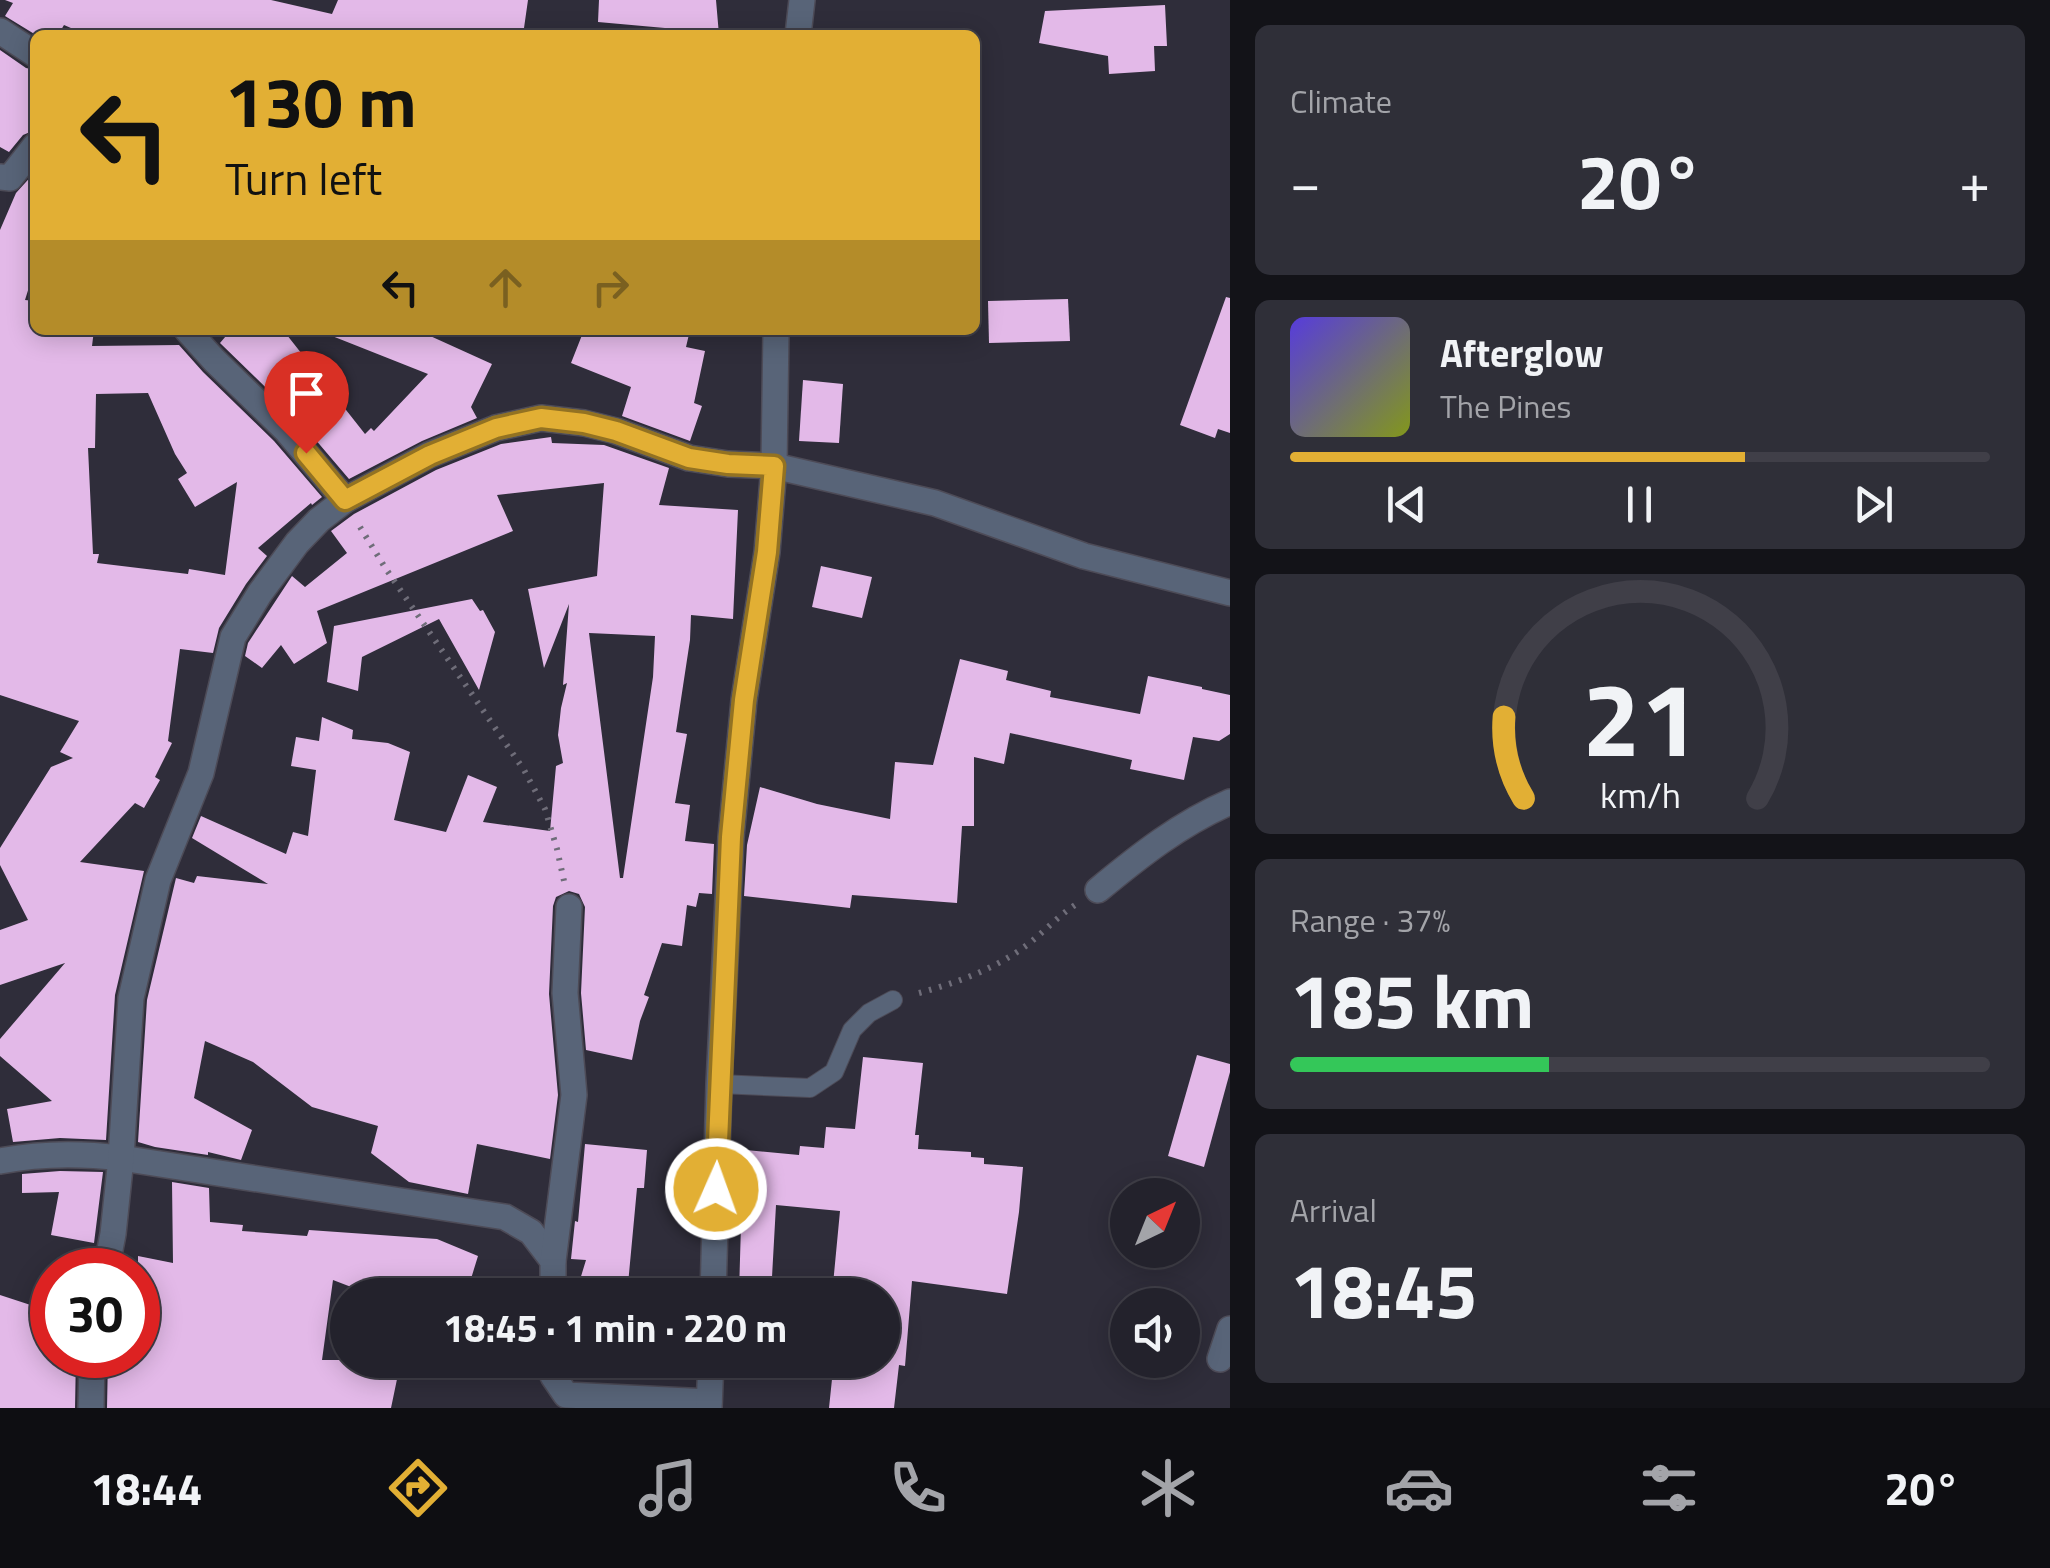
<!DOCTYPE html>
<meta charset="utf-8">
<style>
body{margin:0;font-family:"Titillium Web",sans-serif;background:#2f2f38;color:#f1f3f6;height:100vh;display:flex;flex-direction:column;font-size:38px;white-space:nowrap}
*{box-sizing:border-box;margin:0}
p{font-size:32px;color:#a3a4a9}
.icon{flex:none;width:55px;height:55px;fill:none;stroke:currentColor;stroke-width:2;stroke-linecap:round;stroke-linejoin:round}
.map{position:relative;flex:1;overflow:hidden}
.details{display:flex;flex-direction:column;gap:25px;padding:25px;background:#131318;width:820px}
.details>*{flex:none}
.banner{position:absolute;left:30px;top:30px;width:950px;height:305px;border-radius:15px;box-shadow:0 5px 25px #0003,0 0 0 2px #403f48;background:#e2af34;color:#111;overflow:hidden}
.needle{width:65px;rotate:43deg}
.fabs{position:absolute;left:1110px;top:1178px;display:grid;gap:20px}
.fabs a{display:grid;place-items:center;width:90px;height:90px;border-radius:50%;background:#23222c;box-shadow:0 5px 25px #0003,0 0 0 2px #403f48;font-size:50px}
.speed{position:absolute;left:30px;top:1248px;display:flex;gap:20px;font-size:50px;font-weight:700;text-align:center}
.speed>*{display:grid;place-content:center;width:130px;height:130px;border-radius:50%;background:#23222c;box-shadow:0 5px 25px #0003,0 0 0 2px #403f48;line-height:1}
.speed .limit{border:15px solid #d22;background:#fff;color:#111}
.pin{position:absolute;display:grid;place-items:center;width:85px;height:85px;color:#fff;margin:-102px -42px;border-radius:50% 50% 50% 0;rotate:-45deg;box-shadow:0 0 10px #0007}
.pin .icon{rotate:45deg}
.me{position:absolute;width:110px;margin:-55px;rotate:2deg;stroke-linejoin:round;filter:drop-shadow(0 0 8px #0008)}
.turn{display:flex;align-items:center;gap:35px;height:210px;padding:0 30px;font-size:45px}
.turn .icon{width:130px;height:130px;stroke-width:2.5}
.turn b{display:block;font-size:70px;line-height:85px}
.lanes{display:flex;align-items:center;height:95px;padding:0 30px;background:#0003;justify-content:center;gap:50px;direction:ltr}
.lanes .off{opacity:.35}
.big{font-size:75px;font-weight:700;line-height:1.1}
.details .card{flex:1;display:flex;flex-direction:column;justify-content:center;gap:15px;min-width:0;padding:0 35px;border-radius:15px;background:#2f2f38}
.details .dial{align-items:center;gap:0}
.dial svg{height:260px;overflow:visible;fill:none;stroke:#403f48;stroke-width:7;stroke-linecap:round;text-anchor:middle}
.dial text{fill:#f1f3f6;stroke:none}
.song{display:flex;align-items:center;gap:30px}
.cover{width:120px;height:120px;border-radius:15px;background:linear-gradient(135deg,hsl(250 70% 55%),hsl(70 70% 35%))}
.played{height:10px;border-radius:5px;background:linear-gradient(90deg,#e2af34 65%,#403f48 65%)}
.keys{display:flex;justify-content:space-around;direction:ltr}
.heat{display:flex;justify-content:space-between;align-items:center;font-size:55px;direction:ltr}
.charge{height:15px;border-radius:8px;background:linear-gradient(90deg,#34c759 37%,#403f48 0)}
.trip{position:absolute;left:330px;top:1278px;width:570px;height:100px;border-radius:50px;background:#23222c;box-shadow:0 5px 25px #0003,0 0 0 2px #403f48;font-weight:700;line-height:100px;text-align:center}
.dock{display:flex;height:160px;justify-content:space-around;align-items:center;background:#0e0e12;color:#a3a4a9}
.dock .icon{width:70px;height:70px}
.dock .active{color:#e2af34}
.dock b{font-size:45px;color:#f1f3f6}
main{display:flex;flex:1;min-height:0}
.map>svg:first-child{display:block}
</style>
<main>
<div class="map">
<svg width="1230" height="1408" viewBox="0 0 1230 1408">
<rect width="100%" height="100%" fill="#2f2d3a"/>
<!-- building -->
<g fill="#e3b9e8" fill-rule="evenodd">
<path d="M5 0H271L332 14 338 0H528L523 35H87L64 25 58 35H36L5 16 13 3Z"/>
<path d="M599 0H716L719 35H677L676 29 598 22Z"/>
<path d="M1165 5 1167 46H1154L1155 71 1109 74 1108 56 1039 43 1045 11Z"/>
<path d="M0 50 26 68 35 70V130L23 135 9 152 0 147Z"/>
<path d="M35 172V268L25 300 35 301V330H94L92 346 179 345 203 372 274 441 322 497 312 505 311 503 258 548 267 556 246 584 219 628 213 653 180 649 168 741 172 743 155 777 160 780 144 808 135 803 80 862 144 871 115 995 106 1140 60 1138 13 1142 7 1109 52 1101 0 1056V1039L65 963 0 985V930L28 920 0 865V848L51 767 73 758 60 752 79 721 0 695V230L16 193ZM148 393 175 454 187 473 178 479 195 507 237 482 225 575 189 569 188 574 97 563 99 554H93L88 448H95L96 394Z"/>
<path d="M1226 297 1230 298V433L1218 429 1215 438 1180 425Z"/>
<path d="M1068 299 1070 341 989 343 988 301Z"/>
<path d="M231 330H283L365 434 371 428 374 431 428 374 322 332V330H417L492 364 471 407 477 418 422 441 349 479 297 418 220 343Z"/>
<path d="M584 330H690L686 347 705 351 694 403 702 406 690 441 622 416 631 387 571 363Z"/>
<path d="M803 380 843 384 839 443 799 441Z"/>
<path d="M551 437 552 443 604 445 669 468 659 505 738 510 733 619 691 615 690 640 676 732 687 734 675 803 690 805 685 841 714 844 712 894 699 893 696 907 687 905 682 946 662 943 644 995 649 997 640 1021 632 1060 586 1050 581 993 585 907 579 894 569 891 556 897 553 906 549 994 558 1095 550 1159 477 1144 468 1194 409 1182 371 1153 378 1126 312 1107 253 1062 205 1041 194 1098 252 1130 241 1160 208 1152V1155L155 1147 138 1142 147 1000 176 878 194 883 197 876 268 884 192 838 201 816 286 854 293 832 308 836 316 770 291 766 296 737 319 741 322 717 353 730 352 739 388 743 410 752 394 820 446 832 468 775 497 787 483 822 550 831 556 766 563 763 558 735 561 708 567 683 563 685 569 604 544 668 528 589 597 576 604 483 497 495 513 531 317 611 327 643 294 664 281 645 262 668 245 656 248 643 292 576 305 587 347 553 331 531 354 514 436 470 501 444ZM589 633 655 636 653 677 623 878H620Z"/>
<path d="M821 566 872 577 862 618 812 607Z"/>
<path d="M472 599 480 611 483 610 495 632 479 690 439 619 362 657 358 691 327 682 334 626Z"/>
<path d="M960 659 1008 671 1006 680 1051 691 1050 697 1140 714 1148 676 1202 687V689L1230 695V734L1219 741 1193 737 1184 780 1130 769 1132 760 1010 733 1004 764 974 757V826H962L957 903 852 895 850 908 744 896 747 845 760 787 817 804 890 819 895 762 933 765Z"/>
<path d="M1197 1055 1230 1064V1072L1204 1167 1168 1156Z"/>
<path d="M863 1057 923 1063 915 1135H919L918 1149 971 1152V1157L984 1158V1164L1023 1167 1019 1212 1007 1294 912 1281 905 1366 899 1365 894 1408H829L834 1360H882V1295H832L840 1211 776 1205 771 1295 739 1293 742 1192 746 1150 799 1155 800 1146 824 1148 826 1127 855 1129Z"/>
<path d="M585 1144 647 1150 644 1188H637L627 1295H616L579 1283 586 1260 571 1259 575 1221 578 1222Z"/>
<path d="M60 1171 103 1172 94 1243 51 1235 59 1192 22 1193V1174Z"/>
<path d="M172 1182 209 1188 210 1222 243 1225 242 1231 307 1236 309 1230 437 1239 478 1256 466 1295H372L333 1280 322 1360H401L391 1408H107L108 1357 138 1359V1256L173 1263Z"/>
<path d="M0 1295 52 1312V1355H76L75 1408H0Z"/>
</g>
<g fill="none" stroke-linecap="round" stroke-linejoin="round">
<!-- lane casing -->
<g stroke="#4d4b57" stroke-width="20">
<path id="lane" d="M719 1084 810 1088 834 1072 852 1030 869 1013 893 1000"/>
</g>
<!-- street casing -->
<g stroke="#4d4b57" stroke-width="28">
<g id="street">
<path d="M0 31 35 54"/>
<path d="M798 35 802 0"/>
<path d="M0 177 10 178 35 146"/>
<path d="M187 330 214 360 286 430 345 500"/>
<path d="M1098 890C1139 856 1181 823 1230 802"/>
<path d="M0 1161C41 1153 79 1153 121 1158L505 1217 531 1232 553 1261V1295"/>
<path d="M553 1261 574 1095 565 993 569 907"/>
<path d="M106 1270 113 1234 121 1158 131 998 158 880 201 773 233 637 260 593 297 543 319 520 345 500 429 455 496 428 541 418 584 423 616 431 689 458 728 464 774 466 935 503 1084 556 1230 593"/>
<path d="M713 1295 719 1084 731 837 744 700 767 552 774 466 776 330"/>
<path d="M1220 1359 1230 1329"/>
<path d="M553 1360V1376L566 1395 709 1402"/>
<path d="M91 1408 92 1355"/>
<path d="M709 1408 711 1360"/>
</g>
</g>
<!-- path -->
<g stroke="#6f6d79" stroke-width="6" stroke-dasharray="2.5 8" stroke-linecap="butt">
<path d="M360 527 386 569 524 770 545 809 557 849 564 881"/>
<path d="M919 993C956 983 995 969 1027 945 1044 932 1057 917 1075 905"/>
</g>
<!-- lane -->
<use href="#lane" stroke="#586478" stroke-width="18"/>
<!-- street -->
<use href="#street" stroke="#586478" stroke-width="25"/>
</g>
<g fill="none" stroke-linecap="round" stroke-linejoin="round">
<!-- route casing -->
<g stroke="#937222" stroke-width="25">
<path id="route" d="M306 453 345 500 430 455 496 428 541 418 584 423 616 431 689 458 728 464 774 466 767 552 744 700 731 837 716 1189"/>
</g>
<!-- route -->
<use href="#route" stroke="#e2af34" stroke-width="18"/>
</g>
</svg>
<div class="fabs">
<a><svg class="needle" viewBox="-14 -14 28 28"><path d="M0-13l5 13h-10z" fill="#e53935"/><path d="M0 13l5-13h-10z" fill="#a3a4a9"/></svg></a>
<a><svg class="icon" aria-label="sound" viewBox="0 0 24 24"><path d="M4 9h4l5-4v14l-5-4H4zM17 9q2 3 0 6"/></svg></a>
</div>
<div class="speed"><div class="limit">30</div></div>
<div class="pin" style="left:306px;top:453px;background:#d93025"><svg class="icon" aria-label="arrive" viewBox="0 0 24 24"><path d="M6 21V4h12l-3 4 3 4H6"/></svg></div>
<svg class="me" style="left:716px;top:1189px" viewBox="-20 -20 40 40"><circle r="17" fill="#e2af34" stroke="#fff" stroke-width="3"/><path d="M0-11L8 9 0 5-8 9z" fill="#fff"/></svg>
<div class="trip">18:45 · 1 min · 220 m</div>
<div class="banner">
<div class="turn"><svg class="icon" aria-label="left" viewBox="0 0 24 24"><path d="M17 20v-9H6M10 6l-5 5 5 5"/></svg><div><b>130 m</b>Turn left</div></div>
<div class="lanes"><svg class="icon" aria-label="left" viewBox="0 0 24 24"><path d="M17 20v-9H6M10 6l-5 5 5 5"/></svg><svg class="icon off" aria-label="ahead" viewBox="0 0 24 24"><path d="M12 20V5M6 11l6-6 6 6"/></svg><svg class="icon off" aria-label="right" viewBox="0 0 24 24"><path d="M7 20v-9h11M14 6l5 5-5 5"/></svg></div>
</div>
</div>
<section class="details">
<div class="card"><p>Climate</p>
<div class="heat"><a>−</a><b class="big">20°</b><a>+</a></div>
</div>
<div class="card">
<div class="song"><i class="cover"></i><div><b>Afterglow</b><p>The Pines</p></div></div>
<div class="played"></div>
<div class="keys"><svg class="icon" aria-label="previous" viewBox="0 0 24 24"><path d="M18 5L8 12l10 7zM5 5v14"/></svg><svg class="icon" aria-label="pause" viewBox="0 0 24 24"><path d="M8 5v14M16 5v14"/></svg><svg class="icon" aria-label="next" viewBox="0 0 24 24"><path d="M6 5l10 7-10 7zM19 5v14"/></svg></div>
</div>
<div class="card dial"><svg viewBox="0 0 100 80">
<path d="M14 69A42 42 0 1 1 86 69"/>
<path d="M14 69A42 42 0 0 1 8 44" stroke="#e2af34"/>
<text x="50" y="56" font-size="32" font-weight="700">21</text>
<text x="50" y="72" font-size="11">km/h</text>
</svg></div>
<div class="card"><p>Range · 37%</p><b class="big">185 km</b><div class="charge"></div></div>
<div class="card"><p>Arrival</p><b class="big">18:45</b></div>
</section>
</main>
<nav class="dock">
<b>18:44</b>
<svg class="icon active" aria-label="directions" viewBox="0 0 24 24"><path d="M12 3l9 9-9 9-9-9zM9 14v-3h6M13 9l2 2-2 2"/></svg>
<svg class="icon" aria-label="music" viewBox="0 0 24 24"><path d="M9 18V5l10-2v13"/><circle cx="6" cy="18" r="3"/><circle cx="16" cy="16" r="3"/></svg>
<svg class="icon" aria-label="phone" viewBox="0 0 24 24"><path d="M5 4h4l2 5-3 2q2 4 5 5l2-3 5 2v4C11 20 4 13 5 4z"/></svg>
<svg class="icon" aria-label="climate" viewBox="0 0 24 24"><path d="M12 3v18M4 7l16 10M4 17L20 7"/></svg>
<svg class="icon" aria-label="car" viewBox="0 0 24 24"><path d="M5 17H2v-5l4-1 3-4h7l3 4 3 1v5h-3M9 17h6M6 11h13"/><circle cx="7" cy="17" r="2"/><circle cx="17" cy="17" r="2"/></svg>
<svg class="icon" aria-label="filters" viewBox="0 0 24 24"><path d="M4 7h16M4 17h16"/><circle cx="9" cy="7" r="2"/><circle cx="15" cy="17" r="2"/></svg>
<b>20°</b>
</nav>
